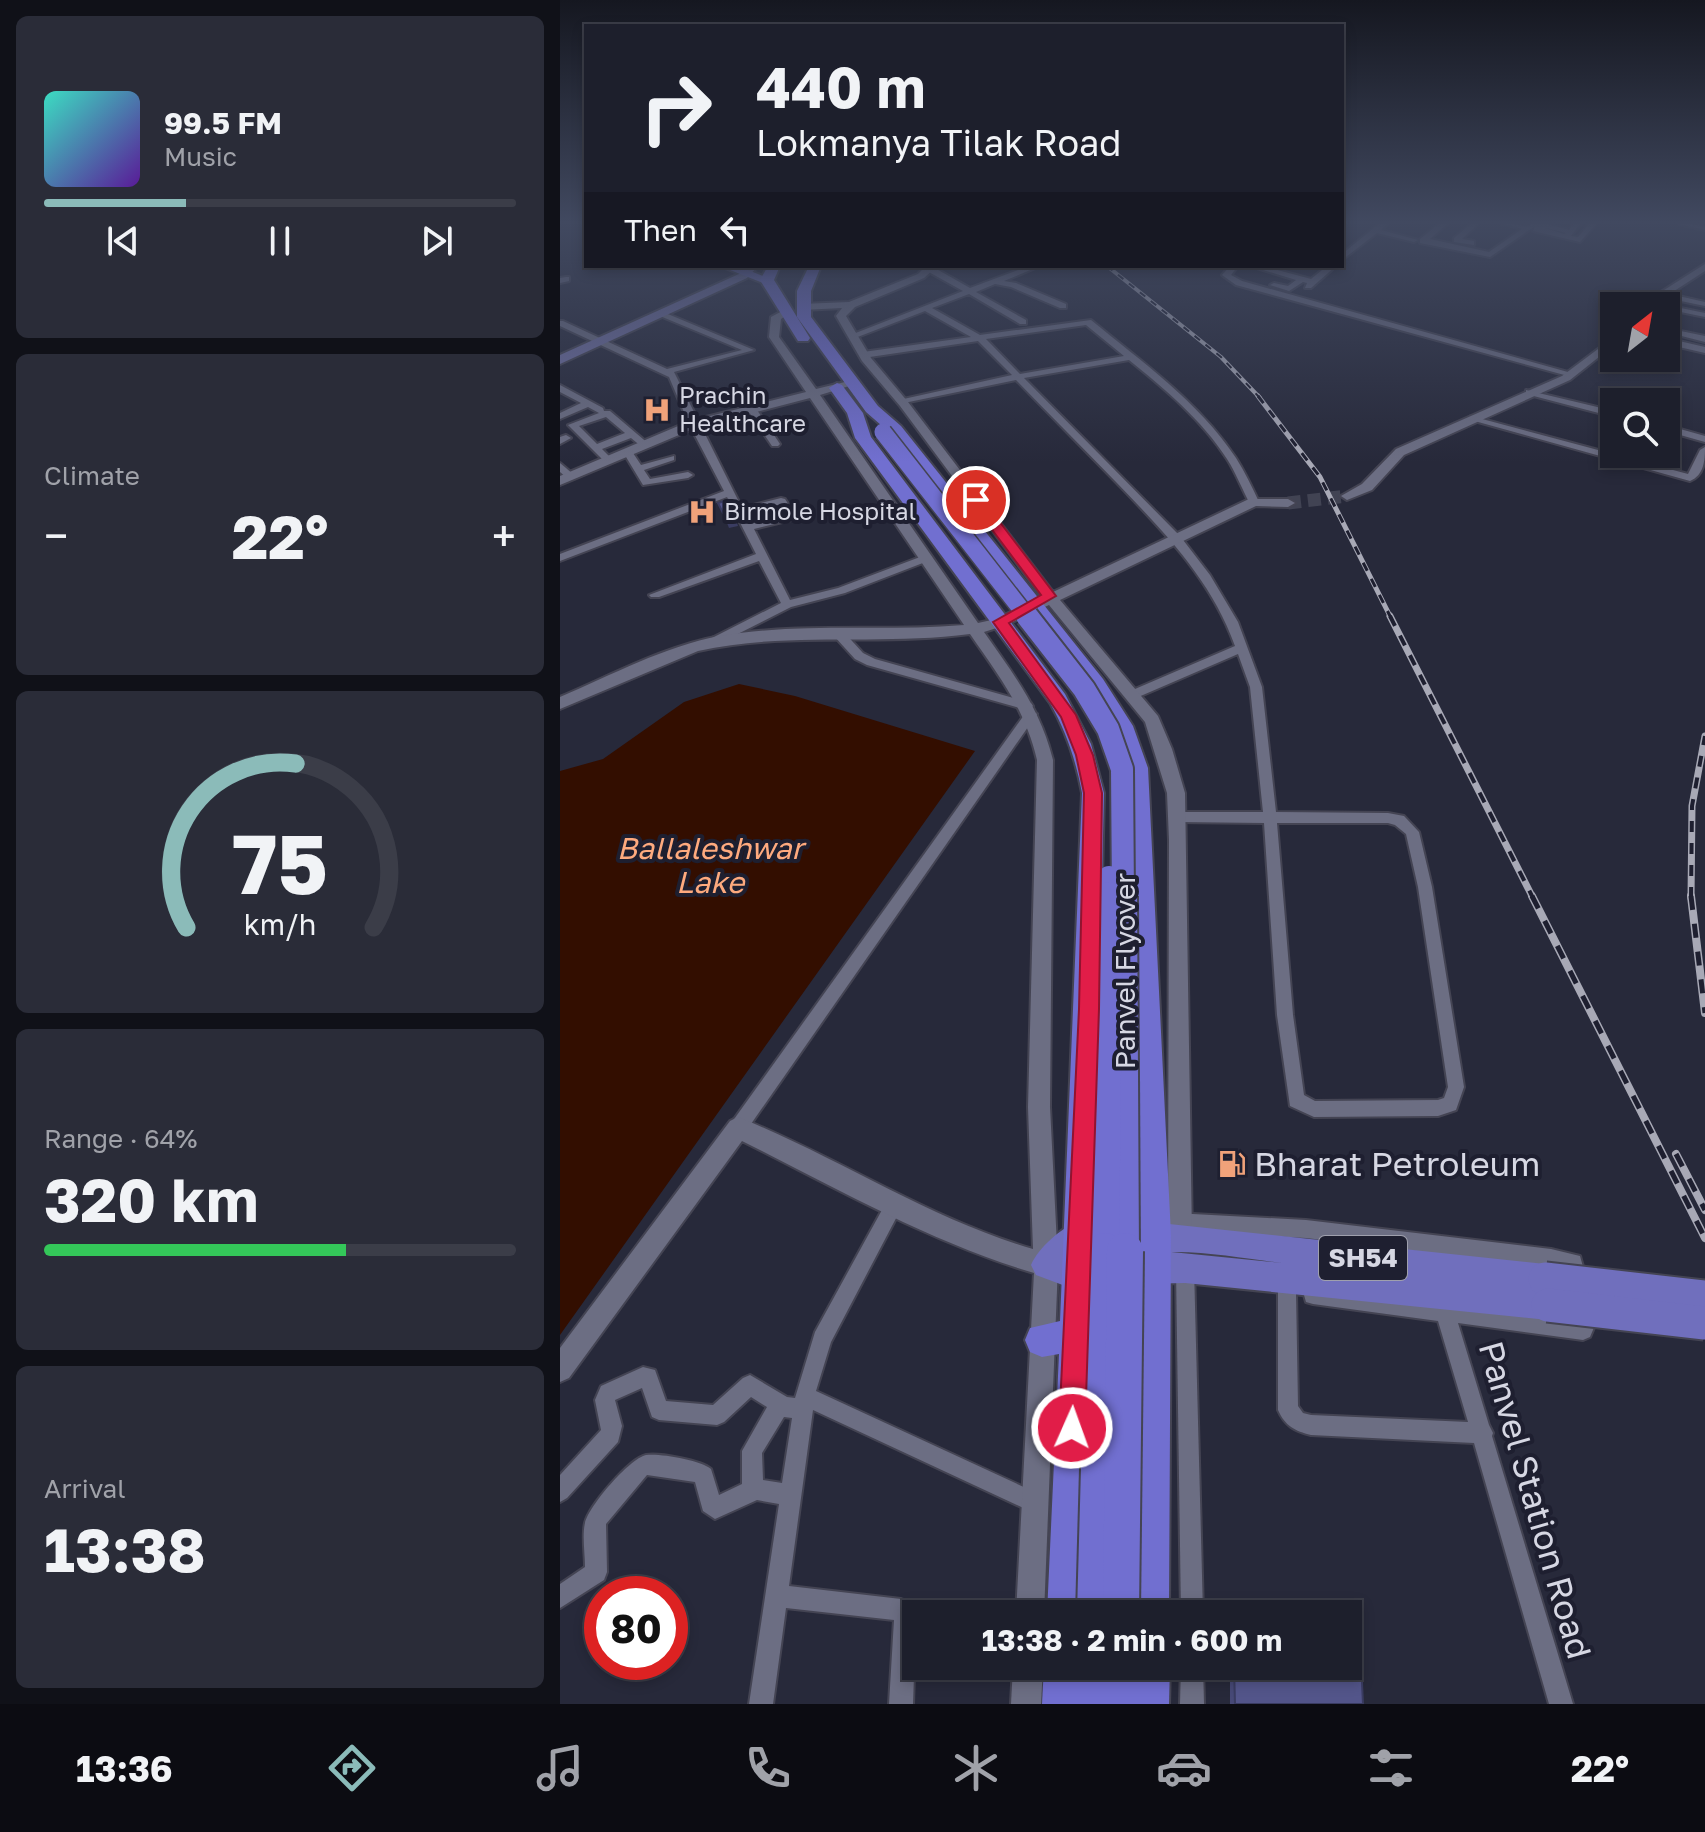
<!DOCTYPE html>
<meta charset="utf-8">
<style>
body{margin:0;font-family:"Golos Text",sans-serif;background:#2a2c38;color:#f1f3f6;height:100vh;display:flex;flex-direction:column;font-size:30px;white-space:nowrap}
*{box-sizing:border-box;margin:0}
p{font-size:26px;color:#a0a2a9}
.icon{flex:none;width:44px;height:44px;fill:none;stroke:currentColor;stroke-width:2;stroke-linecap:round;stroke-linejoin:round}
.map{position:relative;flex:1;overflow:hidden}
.details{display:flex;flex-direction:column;gap:16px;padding:16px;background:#101118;width:560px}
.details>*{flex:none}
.guide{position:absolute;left:24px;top:24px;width:760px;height:244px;border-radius:0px;box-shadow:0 4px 12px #0003,0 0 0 2px #3b3d48;background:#1d1f2c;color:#f1f3f6;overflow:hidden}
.needle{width:52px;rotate:31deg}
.controls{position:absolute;left:1040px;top:292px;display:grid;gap:16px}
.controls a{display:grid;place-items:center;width:80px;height:80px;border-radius:0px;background:#1d1f2c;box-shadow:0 4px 12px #0003,0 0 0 2px #3b3d48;font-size:40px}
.speed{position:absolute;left:24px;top:1576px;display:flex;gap:16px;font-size:40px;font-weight:700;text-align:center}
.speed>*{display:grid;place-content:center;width:104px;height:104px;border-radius:50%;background:#1d1f2c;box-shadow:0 4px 12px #0003,0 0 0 2px #3b3d48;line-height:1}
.speed .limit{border:12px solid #d22;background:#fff;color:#111}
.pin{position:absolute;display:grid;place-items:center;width:68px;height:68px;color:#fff;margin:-34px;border:4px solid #fff;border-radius:50%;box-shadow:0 2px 8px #0007}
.me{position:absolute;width:88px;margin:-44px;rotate:2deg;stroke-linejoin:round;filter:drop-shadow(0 0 6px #0008)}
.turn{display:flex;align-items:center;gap:28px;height:168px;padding:0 40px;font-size:36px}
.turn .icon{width:104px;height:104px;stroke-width:2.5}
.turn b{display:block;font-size:56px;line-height:68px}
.then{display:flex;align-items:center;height:76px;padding:0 40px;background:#0003;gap:16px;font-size:30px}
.big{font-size:60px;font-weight:700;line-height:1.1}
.details .card{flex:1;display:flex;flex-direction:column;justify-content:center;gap:12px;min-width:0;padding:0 28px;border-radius:12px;background:#2a2c38}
.details .dial{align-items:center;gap:0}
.dial svg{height:208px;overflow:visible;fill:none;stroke:#3b3d48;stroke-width:7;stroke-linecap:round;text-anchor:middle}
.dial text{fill:#f1f3f6;stroke:none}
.song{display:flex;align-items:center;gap:24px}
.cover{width:96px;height:96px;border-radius:12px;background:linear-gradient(135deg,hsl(170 70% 55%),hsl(270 70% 35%))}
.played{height:8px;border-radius:4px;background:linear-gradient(90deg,#8bbbb9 30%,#3b3d48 30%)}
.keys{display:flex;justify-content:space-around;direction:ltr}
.heat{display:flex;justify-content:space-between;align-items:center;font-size:44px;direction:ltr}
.charge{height:12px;border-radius:6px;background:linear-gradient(90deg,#34c759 64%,#3b3d48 0)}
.trip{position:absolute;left:342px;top:1600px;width:460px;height:80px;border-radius:0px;background:#1d1f2c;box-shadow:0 4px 12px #0003,0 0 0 2px #3b3d48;font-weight:700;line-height:80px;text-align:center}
.tabs{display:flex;height:128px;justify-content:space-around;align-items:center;background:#0c0c12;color:#a0a2a9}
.tabs .icon{width:56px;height:56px}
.tabs .active{color:#8bbbb9}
.tabs b{font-size:36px;color:#f1f3f6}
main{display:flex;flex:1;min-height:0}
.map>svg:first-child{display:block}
</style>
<main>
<section class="details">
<div class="card">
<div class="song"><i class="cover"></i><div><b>99.5 FM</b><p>Music</p></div></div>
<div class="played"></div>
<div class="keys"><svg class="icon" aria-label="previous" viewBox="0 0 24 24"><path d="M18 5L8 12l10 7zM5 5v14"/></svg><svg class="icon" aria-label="pause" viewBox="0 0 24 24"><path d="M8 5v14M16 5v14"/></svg><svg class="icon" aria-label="next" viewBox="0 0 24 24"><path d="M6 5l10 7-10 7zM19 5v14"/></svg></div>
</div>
<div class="card"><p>Climate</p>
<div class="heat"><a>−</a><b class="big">22°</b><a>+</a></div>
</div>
<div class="card dial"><svg viewBox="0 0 100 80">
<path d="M14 69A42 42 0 1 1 86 69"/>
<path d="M14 69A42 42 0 0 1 56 6" stroke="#8bbbb9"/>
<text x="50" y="56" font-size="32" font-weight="700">75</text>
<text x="50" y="72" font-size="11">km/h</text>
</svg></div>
<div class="card"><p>Range · 64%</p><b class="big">320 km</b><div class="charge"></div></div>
<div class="card"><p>Arrival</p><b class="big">13:38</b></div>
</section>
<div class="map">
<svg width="1145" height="1704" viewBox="0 0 1145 1704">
<rect width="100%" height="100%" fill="#27293a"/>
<!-- water -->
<path fill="#330e00" d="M179 684 235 696 415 751 0 1335V771L43 759 124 702Z"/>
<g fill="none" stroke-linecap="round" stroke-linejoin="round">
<!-- tertiary-tunnel -->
<path stroke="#414353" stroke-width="13" stroke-dasharray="13 7" stroke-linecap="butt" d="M728 503 787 496"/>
<!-- minor casing -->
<g stroke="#444453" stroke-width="4">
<g id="minor">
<path d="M820 223H828L821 230 858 240 854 242 817 233 782 260V254Z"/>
<path d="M880 223H888L870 239 929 252 962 229 942 223 967 226C980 220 994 226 1009 230L1014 223H1021L1011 236 1018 237 1030 223H1037L1020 242 973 231 975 226 930 257 860 243V239ZM982 227 1006 233 1004 234Z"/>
<path d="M912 223H919L902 239 914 241V245L894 242V238Z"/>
<path d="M1118 223 1145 226V230L1119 224Z"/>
<path d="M469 266H480L444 281 456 283 506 304V308H500L451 287 435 284 416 292 466 320V324H460L409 294 372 308 420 335 531 320C582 362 639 402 676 458 685 472 692 487 699 502L698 504H690C682 489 676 473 667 459 642 420 605 389 569 360L464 378 620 536 650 575 678 622 702 687 716 812 828 813 844 816 859 832 872 887 904 1087 896 1110 878 1116 754 1117 730 1106 717 1015 704 823 617 822 610 817 617 812H703L690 687 678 654 576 698H568L566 695 568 692 675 646C651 579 604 532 556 482 523 448 489 414 456 380L339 404V400L452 375 418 341 303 358 299 355 303 352 411 337 365 311 295 338 288 336 403 291 367 271V267H373L410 288ZM526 325 564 356 460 374 426 339ZM717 823H828L835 825 846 834 858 887 888 1087 884 1098 878 1100 755 1101 744 1095 733 1015Z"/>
<path d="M670 266H678L671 275 682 281 1015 374 1008 376 676 285 662 275Z"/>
<path d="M690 266H703L751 279 767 266H776L751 288H745L747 283 743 282 729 291 710 285 714 283 728 286 736 280Z"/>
<path d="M6 277H9V281L0 283V278Z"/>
<path d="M1114 295 1145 302V306L1111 299 1110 297Z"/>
<path d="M1106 305 1145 313V317L1106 309V306H1103Z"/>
<path d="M103 312 194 350 114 372 182 508 221 498 225 499 234 513 239 516 235 519 194 529 230 600 278 588 360 557H368V561L285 593 231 607 156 645 152 644V638L221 603 199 561 99 597H91L89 595 196 554 167 497 0 561V554L164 491 129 424 109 377 0 326V321H3L107 369 182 350 100 316 99 314ZM218 505 225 515 191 524 185 513Z"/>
<path d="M1106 328 1145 336V342L1106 332Z"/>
<path d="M1106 338 1145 347V353L1106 344Z"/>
<path d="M0 385 43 408 44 411H50L90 445 82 447 71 438 42 449 53 460 45 462 8 425 39 413 28 407 0 419V413L21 403 0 392ZM46 417 65 433 37 444 19 426Z"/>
<path d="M966 390 1054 411V417L966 394Z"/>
<path d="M189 407H195L220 444 218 446H212L187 409Z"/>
<path d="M911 416 1128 474 1140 450 1145 447C1145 461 1144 475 1130 481L911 420Z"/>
<path d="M1106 425 1145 436V442L1106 431Z"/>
<path d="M3 436 6 435 11 438 0 444V437Z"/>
<path d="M65 450H71L81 465 114 456V460L84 470 90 479 128 472 133 475 128 478 83 485 63 452Z"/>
<path d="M0 463 13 474V478H7L0 472Z"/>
<path d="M278 629 282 630 303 653 315 659 471 703 473 706 467 710 307 665 295 659 274 636V630Z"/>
<path d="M471 710 477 714 475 717 184 1134 178 1136 172 1134 169 1128 172 1122 467 711Z"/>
<path d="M334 1196 340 1199 343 1205 271 1342 256 1391 481 1495 485 1502 481 1509 474 1513 253 1410 229 1586 341 1599 349 1602 356 1618 353 1704H329L334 1620 226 1608 213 1704H189L219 1504 197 1500 155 1519 143 1511 135 1482 87 1475 46 1524 47 1572 44 1580 0 1608V1584L25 1567C25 1553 22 1536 25 1523 29 1506 69 1459 86 1455 99 1453 141 1460 151 1469L159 1495 182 1484V1451L207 1407 191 1397 164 1422 157 1425 99 1420 92 1417 82 1388 55 1400 62 1426 58 1442 7 1498 0 1502V1475L41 1430 35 1400 41 1386 83 1367 95 1370 106 1401 153 1405 183 1378 190 1375 227 1397 235 1398 255 1332 328 1199ZM224 1417 232 1418 222 1483 203 1480 202 1453Z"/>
<path d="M614 1213 746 1220 991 1249 1020 1256 1027 1281 1025 1288 1018 1290 1011 1288 1006 1271 991 1267 746 1238 614 1231 608 1228 605 1222 608 1216Z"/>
<path d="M625 1259 632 1261 634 1268 643 1614H621L616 1268 618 1261Z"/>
<path d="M727 1283 734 1285 736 1292 738 1406 743 1413 751 1415 908 1422 878 1321 753 1304 746 1302 744 1295 746 1288 753 1286 1018 1320 1015 1309 1018 1302 1025 1299 1032 1302 1038 1318 1030 1337 1023 1340 898 1323 929 1425 933 1433 932 1436 1013 1704H989L914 1443 751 1435C735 1431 725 1426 718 1410V1292L720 1285Z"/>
<path d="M621 1666H643L644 1704H620Z"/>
</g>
</g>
<!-- tertiary casing -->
<g stroke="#444453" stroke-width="4">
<g id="tertiary">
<path d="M1145 264V271L1091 306H1079Z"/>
<path d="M366 266H377L364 278 295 307 286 316 311 358 348 402 493 592 689 499H728L735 503 728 507 696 506 500 600 598 716 612 749 625 793 632 1237 628 1245 620 1249 612 1245 608 1237 609 840 607 793 585 722 489 605 446 625 424 632C454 675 480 708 493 760L490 1107 498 1265 484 1614H456L474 1273C372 1243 276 1188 182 1141L9 1378 0 1382V1348L170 1121 178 1117C278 1157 369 1219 473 1249L468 1107 477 760C465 709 439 676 410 634 319 646 228 631 138 651L0 709V697C52 675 105 646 160 636 241 622 323 632 404 625L250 398 138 427 0 485V476L130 421 246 392 209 337 211 317 226 309 231 312 221 319 219 337 256 389 293 380 299 383 260 395 418 623 436 619 482 597 340 406 302 361 276 316 282 308 242 310 237 307 242 304 289 302 358 274Z"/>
<path d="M1054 337V345L1010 380 844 455 812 490 787 500 781 496 802 484 836 449 1002 376Z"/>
<path d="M453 1666H483L481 1704H451Z"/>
</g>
</g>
<!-- secondary casing -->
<g stroke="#444453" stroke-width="4">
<path id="secondary" d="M187 266H198L187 278 0 364V355L179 274Z"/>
</g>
<!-- primary casing -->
<g stroke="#444453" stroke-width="4">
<g id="primary">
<path d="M160 266H178L213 280 203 283Z"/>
<path d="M519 1221 536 1225 540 1235 536 1245 525 1249 513 1260 531 1259 541 1264 546 1274 541 1284 516 1290 476 1275 471 1265C479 1247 501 1228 519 1221Z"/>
<path d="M581 1221 985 1264 995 1269 1000 1279 995 1289 991 1291 999 1294 1003 1305 999 1316 988 1320 625 1283 581 1284 571 1279 566 1269 571 1259C609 1243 682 1259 723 1263L581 1249 571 1245 567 1235 571 1225Z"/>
</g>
</g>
<!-- trunk casing -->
<g stroke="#444453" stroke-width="4">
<g id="trunk">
<path d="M208 266H220L214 280 250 338 248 341H238L200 280Z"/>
<path d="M249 266H261L251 291V317L318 406 341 426 543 679 573 726 588 768 611 1235 609 1614H571L579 1235 566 768 551 726 529 689 329 432 306 412 237 317V291Z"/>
<path d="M277 383 282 385 303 413 311 437 505 694 531 744 544 793 525 1614H487L499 1354 482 1357 470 1352 465 1340 470 1328 500 1321 522 793C516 761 506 731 490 703L295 438 287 413 269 388Z"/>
<path d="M484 1666H610L609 1704H482Z"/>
</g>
</g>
<!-- minor -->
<use href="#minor" fill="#6c6e83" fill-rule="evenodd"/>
<!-- tertiary -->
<use href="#tertiary" fill="#6c6e83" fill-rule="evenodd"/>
<!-- secondary -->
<use href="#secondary" fill="#6e6ea0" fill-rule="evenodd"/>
<!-- primary -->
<use href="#primary" fill="#706fbd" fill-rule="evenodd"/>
<!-- trunk -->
<use href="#trunk" fill="#716fd0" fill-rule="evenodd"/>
<!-- rail-far3 casing -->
<g stroke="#a8a9b6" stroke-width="4">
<path id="rail-far3" d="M547 266 661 357 700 398"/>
</g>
<!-- rail-far2 casing -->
<g stroke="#a8a9b6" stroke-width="5">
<path id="rail-far2" d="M698 396 760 477 831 618"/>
</g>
<!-- rail-far1 casing -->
<g stroke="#a8a9b6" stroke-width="7">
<g id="rail-far1">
<path d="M830 616 973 898"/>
<path d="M1131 898 1132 806 1145 736"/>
</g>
</g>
<!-- rail casing -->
<g stroke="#a8a9b6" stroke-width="8">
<g id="rail">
<path d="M972 896 1145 1238"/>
<path d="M1131 896 1145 1013"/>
<path d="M1116 1154 1145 1210"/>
</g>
</g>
<!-- rail-far3 -->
<use href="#rail-far3" stroke="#1e1f30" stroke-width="2" stroke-dasharray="7" stroke-linecap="butt"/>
<!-- rail-far2 -->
<use href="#rail-far2" stroke="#1e1f30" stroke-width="3" stroke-dasharray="9" stroke-linecap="butt"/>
<!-- rail-far1 -->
<use href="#rail-far1" stroke="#1e1f30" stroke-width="4" stroke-dasharray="11" stroke-linecap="butt"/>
<!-- rail -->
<use href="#rail" stroke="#1e1f30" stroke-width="5" stroke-dasharray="14" stroke-linecap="butt"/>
<!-- primary-bridge casing -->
<g stroke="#444453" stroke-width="37" stroke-linecap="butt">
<g id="primary-bridge">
<path d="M985 1279 1145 1297"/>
<path d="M988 1305 1145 1323"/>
</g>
</g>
<!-- trunk-bridge-far3 casing -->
<g stroke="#444453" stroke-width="20" stroke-linecap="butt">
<path id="trunk-bridge-far3" d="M323 432 468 618"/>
</g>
<!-- trunk-bridge-far2 casing -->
<g stroke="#444453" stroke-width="26" stroke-linecap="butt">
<g id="trunk-bridge-far2">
<path d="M467 616 524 689 548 729 562 769 563 898"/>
<path d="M549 898V877"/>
</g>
</g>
<!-- trunk-bridge-far1 casing -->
<g stroke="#444453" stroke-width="32" stroke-linecap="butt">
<g id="trunk-bridge-far1">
<path d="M563 896 565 1253"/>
<path d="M545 1253 549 896"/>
</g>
</g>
<!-- trunk-bridge casing -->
<g stroke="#444453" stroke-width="40" stroke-linecap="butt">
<g id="trunk-bridge">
<path d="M535 1614 545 1251"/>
<path d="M561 1614 565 1251"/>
</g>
</g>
<!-- primary-bridge -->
<use href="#primary-bridge" stroke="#706fbd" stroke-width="33"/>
<!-- trunk-bridge-far3 -->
<use href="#trunk-bridge-far3" stroke="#716fd0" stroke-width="17"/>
<!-- trunk-bridge-far2 -->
<use href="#trunk-bridge-far2" stroke="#716fd0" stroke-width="22"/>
<!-- trunk-bridge-far1 -->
<use href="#trunk-bridge-far1" stroke="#716fd0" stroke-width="28"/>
<!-- trunk-bridge -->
<use href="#trunk-bridge" stroke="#716fd0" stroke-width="36"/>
</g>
<!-- wall -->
<path fill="#474977" d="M670 1666H788L803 1704H670Z"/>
<!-- shaded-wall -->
<path fill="#3a3c61" d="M173 511 178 526 169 528 163 513Z"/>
<!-- building -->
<g fill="#53558a" stroke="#3a3c61" stroke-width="2">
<path d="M168 500 173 511 163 513 158 503Z"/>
<path d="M788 1660 801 1661 803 1704H675L674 1666H788Z"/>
</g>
<!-- sky -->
<linearGradient id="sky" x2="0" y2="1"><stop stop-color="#151720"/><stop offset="0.48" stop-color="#414960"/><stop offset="1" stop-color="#414960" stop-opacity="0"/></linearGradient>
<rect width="1145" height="462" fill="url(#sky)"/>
<!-- route -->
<path fill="#e11d48" stroke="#92132f" stroke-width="2" d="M412 497H421L496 596 449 623 516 715 533 755 542 793 539 1009 525 1428 522 1437 512 1441 503 1437 499 1428 519 1009 524 793 516 755 501 717 433 622 481 595 412 503Z"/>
<!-- icons -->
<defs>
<g id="hospital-bare" transform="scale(2.16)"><path d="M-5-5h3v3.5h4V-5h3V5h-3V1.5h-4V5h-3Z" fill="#f0a27a" stroke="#1e1f30" stroke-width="2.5" paint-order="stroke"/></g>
<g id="fuel-bare" transform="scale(2.16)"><path d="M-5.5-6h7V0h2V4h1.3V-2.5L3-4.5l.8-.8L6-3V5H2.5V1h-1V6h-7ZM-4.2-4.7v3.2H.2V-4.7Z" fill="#f0a27a" stroke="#1e1f30" stroke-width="2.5" paint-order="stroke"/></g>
</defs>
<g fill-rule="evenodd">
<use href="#hospital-bare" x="97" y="410"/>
<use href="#hospital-bare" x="142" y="512"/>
<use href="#fuel-bare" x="672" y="1164"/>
</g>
<g text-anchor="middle" stroke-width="8" stroke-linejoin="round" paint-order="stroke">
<!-- far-poi labels -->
<g font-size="24" fill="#d6d7e3" stroke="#1e1f30" text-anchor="start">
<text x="119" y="404">Prachin<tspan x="119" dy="28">Healthcare</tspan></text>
<text x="164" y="520">Birmole Hospital</text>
</g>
<!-- shield labels -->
<rect fill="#1e1f30" stroke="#9fa0ad" stroke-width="2" x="759" y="1236" width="88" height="44" rx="6"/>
<g font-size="26" font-weight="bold" fill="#d6d7e3">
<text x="803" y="1267">SH54</text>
</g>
<!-- street labels -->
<g font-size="28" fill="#d6d7e3" stroke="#1e1f30">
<text transform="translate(565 971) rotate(-90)" y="10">Panvel Flyover</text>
</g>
<!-- water labels -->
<g font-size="30" font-style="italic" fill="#feaa7e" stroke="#1e1f30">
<text x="150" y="859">Ballaleshwar<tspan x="150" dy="34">Lake</tspan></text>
</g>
<!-- near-poi labels -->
<g font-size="34" fill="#d6d7e3" stroke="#1e1f30" text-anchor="start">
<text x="694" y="1176">Bharat Petroleum</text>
</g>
<!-- near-street labels -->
<g font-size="34" fill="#d6d7e3" stroke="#1e1f30">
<text transform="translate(975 1500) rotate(74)" y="12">Panvel Station Road</text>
</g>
</g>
</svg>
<div class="controls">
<a><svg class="needle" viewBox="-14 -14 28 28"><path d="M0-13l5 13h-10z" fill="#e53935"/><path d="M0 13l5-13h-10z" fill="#a0a2a9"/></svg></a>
<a><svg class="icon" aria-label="search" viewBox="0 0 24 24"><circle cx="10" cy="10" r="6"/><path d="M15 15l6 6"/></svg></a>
</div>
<div class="speed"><div class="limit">80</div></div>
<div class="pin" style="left:416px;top:500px;background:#d93025"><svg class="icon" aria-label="arrive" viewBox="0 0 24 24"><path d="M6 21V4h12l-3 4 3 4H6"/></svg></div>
<svg class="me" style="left:512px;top:1428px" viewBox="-20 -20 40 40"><circle r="17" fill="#e11d48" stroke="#fff" stroke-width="3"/><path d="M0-11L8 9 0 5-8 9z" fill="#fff"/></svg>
<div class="trip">13:38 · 2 min · 600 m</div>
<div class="guide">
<div class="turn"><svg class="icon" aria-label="right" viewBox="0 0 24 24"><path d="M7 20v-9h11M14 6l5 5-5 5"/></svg><div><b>440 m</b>Lokmanya Tilak Road</div></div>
<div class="then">Then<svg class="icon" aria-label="left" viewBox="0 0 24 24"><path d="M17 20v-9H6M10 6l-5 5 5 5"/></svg></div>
</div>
</div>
</main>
<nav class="tabs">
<b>13:36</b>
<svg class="icon active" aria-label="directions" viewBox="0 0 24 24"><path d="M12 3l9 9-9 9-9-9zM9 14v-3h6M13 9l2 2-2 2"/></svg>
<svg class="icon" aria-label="music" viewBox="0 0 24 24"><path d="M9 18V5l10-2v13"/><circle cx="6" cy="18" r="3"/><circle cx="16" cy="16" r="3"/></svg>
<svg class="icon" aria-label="phone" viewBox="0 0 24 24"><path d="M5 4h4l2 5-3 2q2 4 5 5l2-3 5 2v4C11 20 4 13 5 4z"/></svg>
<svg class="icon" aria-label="climate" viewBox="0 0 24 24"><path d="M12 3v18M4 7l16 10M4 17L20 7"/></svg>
<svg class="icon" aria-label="car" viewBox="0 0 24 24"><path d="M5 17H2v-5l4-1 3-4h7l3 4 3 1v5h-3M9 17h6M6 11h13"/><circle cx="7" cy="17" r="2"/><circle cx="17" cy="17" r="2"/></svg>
<svg class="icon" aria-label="filters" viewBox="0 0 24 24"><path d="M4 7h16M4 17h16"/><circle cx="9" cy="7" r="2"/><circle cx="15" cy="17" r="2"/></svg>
<b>22°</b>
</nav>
